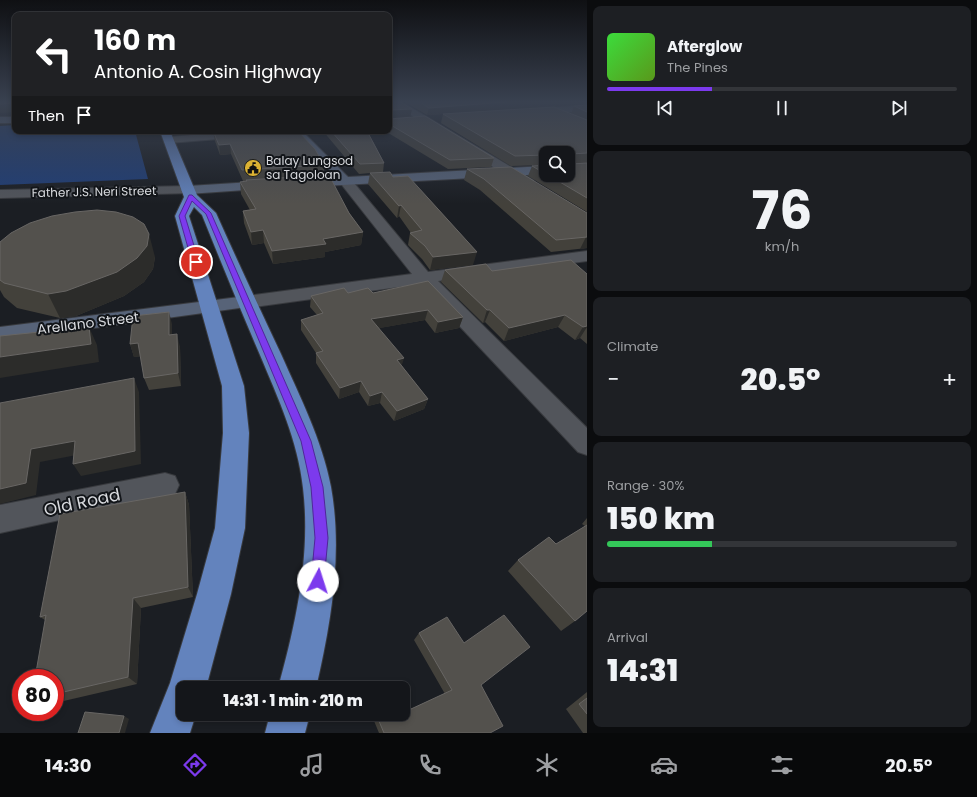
<!DOCTYPE html>
<meta charset="utf-8">
<style>
body{margin:0;font-family:Poppins,sans-serif;background:#1d1f23;color:#f1f3f6;height:100vh;display:flex;flex-direction:column;font-size:15px;white-space:nowrap}
*{box-sizing:border-box;margin:0}
p{font-size:13px;color:#9d9fa2}
.icon{flex:none;width:22px;height:22px;fill:none;stroke:currentColor;stroke-width:2;stroke-linecap:round;stroke-linejoin:round}
.map{position:relative;flex:1;overflow:hidden}
.sheet{display:flex;flex-direction:column;gap:6px;padding:6px;background:#0b0c0e;width:390px}
.sheet>*{flex:none}
.banner{position:absolute;left:12px;top:12px;width:380px;height:122px;border-radius:8px;box-shadow:0 2px 6px #0003,0 0 0 1px #333539;background:#202124;color:#fff;overflow:hidden}
.tools{position:absolute;left:539px;top:146px;display:grid;gap:8px}
.tools a{display:grid;place-items:center;width:36px;height:36px;border-radius:8px;background:#14161a;box-shadow:0 2px 6px #0003,0 0 0 1px #333539;font-size:20px}
.speed{position:absolute;left:12px;top:669px;display:flex;gap:8px;font-size:20px;font-weight:700;text-align:center}
.speed>*{display:grid;place-content:center;width:52px;height:52px;border-radius:50%;background:#14161a;box-shadow:0 2px 6px #0003,0 0 0 1px #333539;line-height:1}
.speed .limit{border:6px solid #d22;background:#fff;color:#111}
.pin{position:absolute;display:grid;place-items:center;width:34px;height:34px;color:#fff;margin:-17px;border:2px solid #fff;border-radius:50%;box-shadow:0 1px 4px #0007}
.me{position:absolute;width:44px;margin:-22px;rotate:5deg;stroke-linejoin:round;filter:drop-shadow(0 0 3px #0008)}
.turn{display:flex;align-items:center;gap:14px;height:84px;padding:0 16px;font-size:18px}
.turn .icon{width:52px;height:52px;stroke-width:2.5}
.turn b{display:block;font-size:28px;line-height:34px}
.then{display:flex;align-items:center;height:38px;padding:0 16px;background:#0003;gap:8px;font-size:15px}
.big{font-size:30px;font-weight:800;line-height:1.1}
.sheet .widget{flex:1;display:flex;flex-direction:column;justify-content:center;gap:6px;min-width:0;padding:0 14px;border-radius:8px;background:#1d1f23}
.sheet .dial{align-items:center;gap:0}
.dial b{font-size:52px;line-height:1}
.song{display:flex;align-items:center;gap:12px}
.cover{width:48px;height:48px;border-radius:6px;background:linear-gradient(135deg,hsl(120 70% 55%),hsl(90 70% 35%))}
.played{height:4px;border-radius:2px;background:linear-gradient(90deg,#7c3aed 30%,#333539 30%)}
.keys{display:flex;justify-content:space-around;direction:ltr}
.heat{display:flex;justify-content:space-between;align-items:center;font-size:22px;direction:ltr}
.charge{height:6px;border-radius:3px;background:linear-gradient(90deg,#34c759 30%,#333539 0)}
.trip{position:absolute;left:176px;top:681px;width:234px;height:40px;border-radius:8px;background:#14161a;box-shadow:0 2px 6px #0003,0 0 0 1px #333539;font-weight:800;line-height:40px;text-align:center}
.tab-bar{display:flex;height:64px;justify-content:space-around;align-items:center;background:#08090a;color:#9d9fa2}
.tab-bar .icon{width:28px;height:28px}
.tab-bar .active{color:#7c3aed}
.tab-bar b{font-size:18px;color:#f1f3f6}
main{display:flex;flex:1;min-height:0}
.map>svg:first-child{display:block}
</style>
<main>
<div class="map">
<svg width="587" height="733" viewBox="0 0 587 733">
<rect width="100%" height="100%" fill="#1b1e23"/>
<!-- green -->
<path fill="#203e77" d="M15 125V131H135L148 179 0 185V126Z"/>
<g fill="none" stroke-linecap="round" stroke-linejoin="round">
<!-- street casing -->
<g stroke="#383a3e" stroke-width="2">
<g id="street">
<path d="M389 101H400L533 180 535 183 533 186H523Z"/>
<path d="M587 105V111L532 115 527 112 532 109Z"/>
<path d="M240 131H284L279 134 169 143 164 140 169 137Z"/>
<path d="M344 176 349 177 428 272 587 251V261L438 281 587 428V455L578 452 420 284 247 308 240 306 238 302 240 298 247 296 412 274 338 180 339 177Z"/>
<path d="M188 186 193 187 195 190 193 193 0 198V190Z"/>
<path d="M165 473 175 476 179 485 175 494 165 497 0 533V505Z"/>
</g>
</g>
<!-- secondary casing -->
<g stroke="#383a3e" stroke-width="2">
<g id="secondary">
<rect x="0" y="117" width="15" height="6"/>
<path d="M291 131H302L348 177 546 166V174L304 187 299 186 297 183 299 180 334 177Z"/>
<path d="M269 181 274 182 276 185 274 188 188 194 183 193 181 190 183 187 188 186Z"/>
<path d="M247 296 254 298 256 302 254 306 0 341V327Z"/>
</g>
</g>
<!-- highway casing -->
<g stroke="#383a3e" stroke-width="2">
<g id="highway">
<path d="M160 131H170L197 195 216 213C237 260 259 307 281 354 300 397 322 440 331 487 343 554 331 623 316 688H278C296 623 311 555 303 488 298 441 278 398 260 355 240 309 221 262 202 215L194 207 189 216 244 386 249 433 245 528 231 594 206 688H183V714H196L190 733H150L170 683 197 594 215 528 223 433 222 386 175 216 184 197Z"/>
<path d="M270 714H310L305 733H265Z"/>
</g>
</g>
<!-- street -->
<use href="#street" fill="#52555b" fill-rule="evenodd"/>
<!-- secondary -->
<use href="#secondary" fill="#576378" fill-rule="evenodd"/>
<!-- highway -->
<use href="#highway" fill="#6383bd" fill-rule="evenodd"/>
</g>
<!-- wall -->
<g fill="#43413b">
<path d="M389 101 412 109 410 117 389 118 494 158 491 167 448 169 385 131H389Z"/>
<path d="M403 101H587V104L451 114H571L574 106 587 105V212L528 176 532 166 546 165V175H568V153H546V165L511 166 441 123 443 114 427 115Z"/>
<path d="M200 131H298L324 165V175L349 213 363 232 361 245 325 252V257L273 264 264 243 252 245 244 223 243 211 250 210 241 194 240 182 247 181H243L231 154 220 155 215 141 213 132 201 133Z"/>
<path d="M323 131H367L384 163 383 172 393 177 473 265 430 270 422 259 408 245 410 233H411L399 216 397 218 368 184 370 173 359 174Z"/>
<path d="M467 169 587 213V248L551 252 480 190 464 180Z"/>
<path d="M0 242 155 257 153 269 144 282 124 296 76 316 60 318 17 308 4 297 0 290Z"/>
<path d="M445 270 587 274V344L580 338 575 340 558 327 504 341 485 322 483 323 441 282Z"/>
<path d="M348 293H373L463 317 459 328 435 333 425 320 379 328 402 366 428 399 424 409 394 421 380 403 368 406 359 392 339 399 316 363V353L301 330V320L317 315 310 307 311 296Z"/>
<path d="M172 324V335L180 347 181 386 149 390 144 378 141 356 134 357 130 344Z"/>
<path d="M185 492 189 505 193 597 141 608 137 684 55 703V678L45 620 40 617Z"/>
<path d="M587 518V611L575 621 561 631 508 571 518 560 556 544 585 526 582 524Z"/>
<path d="M419 633 481 685 490 733H379L372 716 373 714H403L411 709 445 694 414 640Z"/>
<path d="M587 692V733H583L566 709Z"/>
</g>
<!-- shaded-wall -->
<g fill="#2c2c2a">
<path d="M518 101H587V104L427 115 429 108Z"/>
<path d="M15 103V112L0 113V104Z"/>
<path d="M412 109 410 117 389 118V112L390 110Z"/>
<path d="M201 131H222L201 133Z"/>
<path d="M230 144 231 154 220 155 219 145Z"/>
<path d="M401 205 399 216 397 218 399 206Z"/>
<path d="M263 230 264 243 252 245 251 232Z"/>
<path d="M363 232 361 245 325 252V257L273 264 272 251 323 239Z"/>
<path d="M149 234 155 257 153 269 144 282 124 296 76 316 60 318 48 294Z"/>
<path d="M586 237H587V248L580 249Z"/>
<path d="M477 252 473 265 430 270 433 257Z"/>
<path d="M428 310 425 320 369 330 371 319Z"/>
<path d="M487 310H490L485 322 483 323Z"/>
<path d="M169 312 172 324V348L169 335Z"/>
<path d="M565 315 558 327 504 341 509 328Z"/>
<path d="M463 317 459 328 435 333 438 322Z"/>
<path d="M587 326V327L580 338 575 340 583 327Z"/>
<path d="M89 327 97 345 99 362 0 378V357Z"/>
<path d="M177 334 180 347 181 386 178 373Z"/>
<path d="M138 343 143 356 134 357 130 344Z"/>
<path d="M404 358 401 368 397 360Z"/>
<path d="M134 378 139 392 141 464 81 476 73 464Z"/>
<path d="M361 381 359 392 339 399 340 388Z"/>
<path d="M382 392 380 403 368 406 370 396Z"/>
<path d="M428 399 424 409 394 421 397 411Z"/>
<path d="M75 441 82 454 40 462 36 495 0 504V489L31 449Z"/>
<path d="M185 492 189 505 193 597 188 587Z"/>
<path d="M133 598 141 608 137 684 128 677Z"/>
<path d="M124 716 129 719 125 733H119Z"/>
</g>
<!-- building -->
<g fill="#53514d" stroke="#686664">
<path d="M0 101H15V103L0 104Z"/>
<path d="M389 101H399L412 109 390 110 389 112Z"/>
<path d="M418 101H518L429 108Z"/>
<path d="M587 105V112L574 106Z"/>
<path d="M554 107 587 120V153L571 154V164L587 163V198L548 175H568V153H546V155L515 156 443 114Z"/>
<path d="M425 116 494 158 450 160 389 124V117V119Z"/>
<path d="M213 131H298L315 149 324 165 242 170 230 144 219 145Z"/>
<path d="M331 131H367L384 163 360 164Z"/>
<path d="M546 165V174L532 166Z"/>
<path d="M511 167 587 213V237L556 240 484 179 467 169Z"/>
<path d="M390 172 393 177 408 176 477 252 433 257 425 246 410 233 422 230 401 205 399 206 370 173Z"/>
<path d="M329 175 349 213 363 232 323 239 326 244 272 251 263 230 251 232 243 211 256 209 240 182 247 181 246 180Z"/>
<path d="M97 210 116 212 133 217 144 224 149 234 147 246 137 258 117 272 66 291 48 294 4 283 0 280V242L11 233 30 223 52 216 75 212Z"/>
<path d="M571 260 587 274V326L583 327 565 315 509 328 490 310H487L445 270 486 264 492 271Z"/>
<path d="M428 281 463 317 438 322 428 310 371 319 404 358 397 360 428 399 397 411 382 392 370 396 361 381 340 388 316 353 323 351 301 320 323 313 311 296 344 288 348 293 368 288 373 293Z"/>
<path d="M169 312V335L177 334 178 373 144 378 138 343 130 344 133 316Z"/>
<path d="M89 327 91 344 0 357V336Z"/>
<path d="M134 378 135 451 73 464 75 441 31 449 26 483 0 489V403Z"/>
<path d="M185 492 188 587 133 598 128 677 55 694V678H35L46 615 40 617 60 514Z"/>
<path d="M587 525V611L575 621 518 560 549 537 556 544Z"/>
<path d="M504 615 530 647 481 685 503 726 490 733H384L376 714H403V699L406 697 411 709 452 690 419 633 447 617 464 643Z"/>
<path d="M587 698V714L579 704Z"/>
<path d="M85 712 124 716 119 733H78Z"/>
</g>
<!-- sky -->
<linearGradient id="sky" x2="0" y2="1"><stop stop-color="#0f1013"/><stop offset="0.5" stop-color="#394150"/><stop offset="1" stop-color="#394150" stop-opacity="0"/></linearGradient>
<rect width="587" height="204" fill="url(#sky)"/>
<!-- route -->
<path fill="#7c3aed" stroke="#51269a" d="M189 195H192L211 213 311 441 323 487 328 538 324 581 322 586 318 588 313 586 311 581 315 538 311 487 301 441 206 214 192 201 185 216 199 262 196 264 192 262 179 216Z"/>
<!-- icons -->
<defs>
<g id="civic-disc" transform="scale(0.9)"><circle r="9.5" fill="#dcb233" stroke="#121519"/><path d="M-.6-6.5H3V-4.5H.6V-3L4-1V1h2V6H-6V1h2V-1L-.6-3ZM-1.2 2.5V6h2.4V2.5Z" fill="#111"/></g>
</defs>
<g fill-rule="evenodd">
<use href="#civic-disc" x="253" y="168"/>
</g>
<g text-anchor="middle" stroke-width="4" stroke-linejoin="round" paint-order="stroke">
<!-- far-poi labels -->
<g font-size="12" fill="#d8dade" stroke="#121519" text-anchor="start">
<text x="266" y="165">Balay Lungsod<tspan x="266" dy="14">sa Tagoloan</tspan></text>
</g>
<!-- far-street labels -->
<g font-size="12" fill="#d8dade" stroke="#121519">
<text transform="translate(94 192) rotate(-1)" y="4">Father J.S. Neri Street</text>
</g>
<!-- street labels -->
<g font-size="14" fill="#d8dade" stroke="#121519">
<text transform="translate(88 323) rotate(-7)" y="5">Arellano Street</text>
</g>
<!-- near-street labels -->
<g font-size="17" fill="#d8dade" stroke="#121519">
<text transform="translate(82 502) rotate(-12)" y="6">Old Road</text>
</g>
</g>
</svg>
<div class="tools">
<a><svg class="icon" aria-label="search" viewBox="0 0 24 24"><circle cx="10" cy="10" r="6"/><path d="M15 15l6 6"/></svg></a>
</div>
<div class="speed"><div class="limit">80</div></div>
<div class="pin" style="left:196px;top:262px;background:#d93025"><svg class="icon" aria-label="arrive" viewBox="0 0 24 24"><path d="M6 21V4h12l-3 4 3 4H6"/></svg></div>
<svg class="me" style="left:318px;top:581px" viewBox="-20 -20 40 40"><circle r="19" fill="#fff"/><path d="M0-13L10 11 0 6-10 11z" fill="#7c3aed"/></svg>
<div class="trip">14:31 · 1 min · 210 m</div>
<div class="banner">
<div class="turn"><svg class="icon" aria-label="left" viewBox="0 0 24 24"><path d="M17 20v-9H6M10 6l-5 5 5 5"/></svg><div><b>160 m</b>Antonio A. Cosin Highway</div></div>
<div class="then">Then<svg class="icon" aria-label="arrive" viewBox="0 0 24 24"><path d="M6 21V4h12l-3 4 3 4H6"/></svg></div>
</div>
</div>
<section class="sheet">
<div class="widget">
<div class="song"><i class="cover"></i><div><b>Afterglow</b><p>The Pines</p></div></div>
<div class="played"></div>
<div class="keys"><svg class="icon" aria-label="previous" viewBox="0 0 24 24"><path d="M18 5L8 12l10 7zM5 5v14"/></svg><svg class="icon" aria-label="pause" viewBox="0 0 24 24"><path d="M8 5v14M16 5v14"/></svg><svg class="icon" aria-label="next" viewBox="0 0 24 24"><path d="M6 5l10 7-10 7zM19 5v14"/></svg></div>
</div>
<div class="widget dial"><b>76</b><p>km/h</p></div>
<div class="widget"><p>Climate</p>
<div class="heat"><a>−</a><b class="big">20.5°</b><a>+</a></div>
</div>
<div class="widget"><p>Range · 30%</p><b class="big">150 km</b><div class="charge"></div></div>
<div class="widget"><p>Arrival</p><b class="big">14:31</b></div>
</section>
</main>
<nav class="tab-bar">
<b>14:30</b>
<svg class="icon active" aria-label="directions" viewBox="0 0 24 24"><path d="M12 3l9 9-9 9-9-9zM9 14v-3h6M13 9l2 2-2 2"/></svg>
<svg class="icon" aria-label="music" viewBox="0 0 24 24"><path d="M9 18V5l10-2v13"/><circle cx="6" cy="18" r="3"/><circle cx="16" cy="16" r="3"/></svg>
<svg class="icon" aria-label="phone" viewBox="0 0 24 24"><path d="M5 4h4l2 5-3 2q2 4 5 5l2-3 5 2v4C11 20 4 13 5 4z"/></svg>
<svg class="icon" aria-label="climate" viewBox="0 0 24 24"><path d="M12 3v18M4 7l16 10M4 17L20 7"/></svg>
<svg class="icon" aria-label="car" viewBox="0 0 24 24"><path d="M5 17H2v-5l4-1 3-4h7l3 4 3 1v5h-3M9 17h6M6 11h13"/><circle cx="7" cy="17" r="2"/><circle cx="17" cy="17" r="2"/></svg>
<svg class="icon" aria-label="filters" viewBox="0 0 24 24"><path d="M4 7h16M4 17h16"/><circle cx="9" cy="7" r="2"/><circle cx="15" cy="17" r="2"/></svg>
<b>20.5°</b>
</nav>
